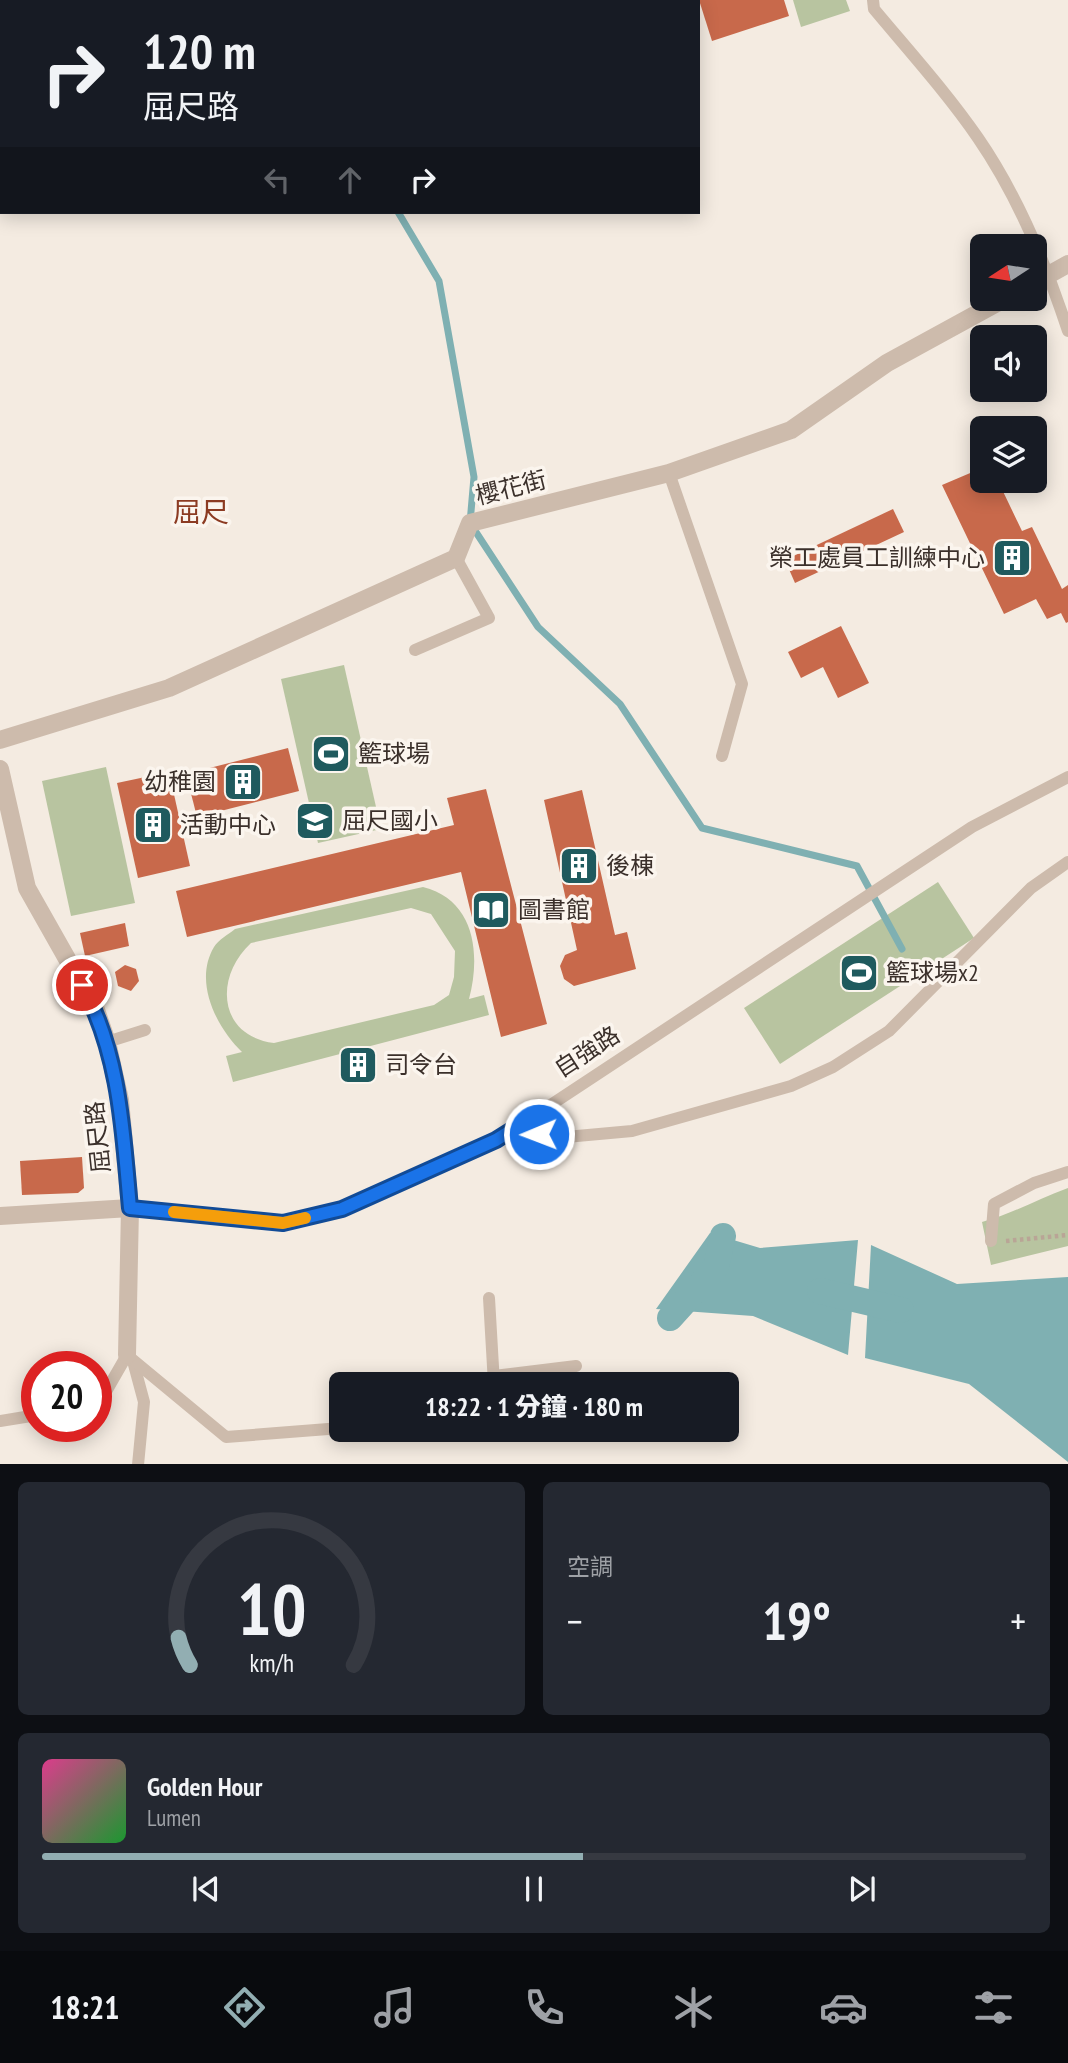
<!DOCTYPE html>
<html lang="zh-TW">
<meta charset="utf-8">
<style>
body{margin:0;font-family:"PT Sans Narrow","Noto Sans TC",sans-serif;background:#242831;color:#f1f3f6;height:100vh;display:flex;flex-direction:column;font-size:26px;white-space:nowrap}
*{box-sizing:border-box;margin:0}
p{font-size:23px;color:#9ea1a6}
.icon{flex:none;width:38px;height:38px;fill:none;stroke:currentColor;stroke-width:2;stroke-linecap:round;stroke-linejoin:round}
.map{position:relative;height:1464px;overflow:hidden}
.side{display:flex;flex-direction:column;gap:18px;padding:18px;background:#0d0f14;flex:1}
.side>*{flex:none}
.guide{position:absolute;left:0px;top:0px;width:700px;height:214px;box-shadow:0 4px 18px #0003;background:#171b24;color:#f1f3f6;overflow:hidden}
.needle{width:46px;rotate:258deg}
.tools{position:absolute;left:970px;top:234px;display:grid;gap:14px}
.tools a{display:grid;place-items:center;width:77px;height:77px;border-radius:10px;background:#171b24;box-shadow:0 4px 18px #0003;font-size:35px}
.speed{position:absolute;left:21px;top:1351px;display:flex;gap:14px;font-size:35px;font-weight:700;text-align:center}
.speed>*{display:grid;place-content:center;width:91px;height:91px;border-radius:50%;background:#171b24;box-shadow:0 4px 18px #0003;line-height:1}
.speed .limit{border:10px solid #d22;background:#fff;color:#111}
.pin{position:absolute;display:grid;place-items:center;width:60px;height:60px;color:#fff;margin:-30px;border:4px solid #fff;border-radius:50%;box-shadow:0 2px 7px #0007}
.me{position:absolute;width:77px;margin:-38px;rotate:269deg;stroke-linejoin:round;filter:drop-shadow(0 0 5px #0008)}
.turn{display:flex;align-items:center;gap:24px;height:147px;padding:0 28px;font-size:32px}
.turn .icon{width:91px;height:91px;stroke-width:2.5}
.turn b{display:block;font-size:49px;line-height:60px}
.lanes{display:flex;align-items:center;height:66px;padding:0 28px;background:#0003;justify-content:center;gap:35px;direction:ltr}
.lanes .off{opacity:.35}
.big{font-size:52px;font-weight:800;line-height:1.1}
.side .tile{flex:1;display:flex;flex-direction:column;justify-content:center;gap:10px;min-width:0;padding:0 24px;border-radius:10px;background:#242831}
.side .dial{align-items:center;gap:0}
.dial svg{height:182px;overflow:visible;fill:none;stroke:#363941;stroke-width:7;stroke-linecap:round;text-anchor:middle}
.dial text{fill:#f1f3f6;stroke:none}
.song{display:flex;align-items:center;gap:21px}
.cover{width:84px;height:84px;border-radius:10px;background:linear-gradient(135deg,hsl(330 70% 55%),hsl(130 70% 35%))}
.played{height:7px;border-radius:4px;background:linear-gradient(90deg,#92aeb2 55%,#363941 55%)}
.keys{display:flex;justify-content:space-around;direction:ltr}
.heat{display:flex;justify-content:space-between;align-items:center;font-size:38px;direction:ltr}
.side .tiles{flex:1;display:grid;gap:18px;grid-template-columns:1fr 1fr}
.tile:last-child{grid-column:span 2}
.trip{position:absolute;left:329px;top:1372px;width:410px;height:70px;border-radius:10px;background:#171b24;box-shadow:0 4px 18px #0003;font-weight:800;line-height:70px;text-align:center}
.dock{display:flex;height:112px;justify-content:space-around;align-items:center;background:#090b0e;color:#9ea1a6}
.dock .icon{width:49px;height:49px}
.dock .active{color:#92aeb2}
.dock b{font-size:32px;color:#f1f3f6}
.map>svg:first-child{display:block}
</style>
<div class="map">
<svg width="1068" height="1465" viewBox="0 0 1068 1465">
<rect width="100%" height="100%" fill="#f4ebe1"/>
<!-- green -->
<g fill="#b8c4a0" fill-rule="evenodd">
<path d="M793 0H846L850 11 801 27Z"/>
<path d="M344 665 381 829 318 843 281 679Z"/>
<path d="M106 767 135 903 71 916 42 781Z"/>
<path d="M938 882 974 938 780 1064 744 1008Z"/>
<path d="M423 887C475 900 481 954 469 999L484 995 489 1015 233 1082 226 1056 242 1052C217 1028 193 982 214 947 218 940 229 934 235 929ZM411 908 431 914 455 951 454 977 449 995 434 1005 274 1043C218 1036 214 977 251 943Z"/>
<path d="M1068 1188V1246L991 1265 982 1222C1014 1213 1038 1199 1068 1188Z"/>
</g>
<!-- water -->
<g fill="#7fb0b2">
<path d="M710 1233 760 1248 858 1240 848 1355 753 1316 656 1309Z"/>
<path d="M871 1245 957 1284 1068 1277V1462L969 1384 865 1358Z"/>
</g>
<g fill="none" stroke-linecap="round" stroke-linejoin="round">
<!-- stream -->
<g stroke="#7fb0b2" stroke-width="7">
<path d="M290 0 292 2"/>
<path d="M398 212 439 281 474 477 470 523 538 627 620 704 702 828 857 866 902 949"/>
</g>
<!-- canal -->
<g stroke="#7fb0b2" stroke-width="26">
<path d="M820 1291 901 1310"/>
<path d="M670 1318 716 1267 723 1236"/>
</g>
</g>
<!-- building -->
<g fill="#c8694b">
<path d="M699 0H784L789 16 712 41Z"/>
<path d="M982 468V481H998L1022 531 1032 527 1062 589 1068 585V622L1066 623 1061 613 1047 619 1036 599 1004 614 942 485Z"/>
<path d="M893 509 904 532 795 583 785 560Z"/>
<path d="M841 626 869 683 838 698 823 667 801 678 788 652Z"/>
<path d="M288 748 299 791 197 817 186 774Z"/>
<path d="M169 772 190 866 138 878 117 783Z"/>
<path d="M486 789 547 1024 501 1037 461 872 187 937 176 891 454 825 447 798Z"/>
<path d="M582 790 615 935 627 932 636 969 574 986 564 979 560 966 565 955 577 950 544 800Z"/>
<path d="M125 923 129 946 85 956 80 933Z"/>
<path d="M125 965 136 969 139 981 131 991 118 986 115 972Z"/>
<path d="M369 1051 375 1072 345 1079 341 1058Z"/>
<path d="M82 1157 84 1188 78 1193 22 1195 20 1161Z"/>
</g>
<g fill="none" stroke-linecap="round" stroke-linejoin="round">
<!-- path -->
<path stroke="#b9a596" stroke-width="4.5" stroke-dasharray="3.5 3.5" stroke-linecap="butt" d="M1006 1241 1068 1235"/>
<!-- lane -->
<g stroke="#cdbbac" stroke-width="12">
<path d="M873 0 874 9C909 51 947 93 978 138 1018 196 1046 264 1068 331"/>
<path d="M0 150 2 149"/>
<path d="M669 473 742 684 722 756"/>
<path d="M415 650 489 618 456 558"/>
<path d="M107 1042 145 1030"/>
<path d="M512 1130 566 1137 632 1131 791 1086 833 1067 889 1031 1031 888 1068 862"/>
<path d="M130 1208 283 1223 342 1209 496 1141 972 827 1068 777"/>
<path d="M991 1241 994 1204 1034 1183 1068 1172"/>
<path d="M489 1298 494 1384"/>
<path d="M133 1361 144 1402 138 1465"/>
<path d="M494 1376 576 1366"/>
<path d="M96 1397 104 1395 127 1355 226 1437 341 1428"/>
<path d="M0 1421 37 1415"/>
</g>
<!-- street -->
<g stroke="#cdbbac" stroke-width="18">
<path d="M1034 283 1068 264"/>
<path d="M0 740 169 688 456 558 470 523 669 473 791 430 887 363 1004 299"/>
<path d="M0 769 27 888 96 1010 107 1042 120 1100 130 1208 127 1355"/>
<path d="M0 1216 130 1208"/>
</g>
</g>
<g fill="none" stroke-linecap="round" stroke-linejoin="round">
<!-- route casing -->
<g stroke="#114b97" stroke-width="18">
<path id="route" d="M82 985C120 1054 123 1132 130 1208L283 1223 342 1209 496 1140 512 1130 539 1134"/>
</g>
<!-- route -->
<use href="#route" stroke="#1a73e8" stroke-width="12"/>
<!-- slow -->
<path stroke="#f59e0b" stroke-width="12" d="M174 1212 283 1223 305 1218"/>
</g>
<!-- icons -->
<defs>
<g id="building-square" transform="scale(2.0125)"><rect x="-9" y="-9" width="18" height="18" rx="4" fill="#1f5a5e" stroke="#fbf5ee"/><path d="M-4-6H4V6H1V3H-1V6H-4ZM-2.5-4.3h1.7v1.8h-1.7ZM.8-4.3h1.7v1.8H.8ZM-2.5-1h1.7V.8h-1.7ZM.8-1h1.7V.8H.8Z" fill="#fff"/></g>
<g id="stadium-square" transform="scale(2.0125)"><rect x="-9" y="-9" width="18" height="18" rx="4" fill="#1f5a5e" stroke="#fbf5ee"/><path d="M0-5a6.5 5 0 1 0 0 10a6.5 5 0 1 0 0-10ZM-3.5-1.8h7v3.6h-7Z" fill="#fff"/></g>
<g id="school-square" transform="scale(2.0125)"><rect x="-9" y="-9" width="18" height="18" rx="4" fill="#1f5a5e" stroke="#fbf5ee"/><path d="M0-5L7-2L0 1L-7-2ZM-4 1L0 2.5L4 1V4Q0 6-4 4Z" fill="#fff"/></g>
<g id="library-square" transform="scale(2.0125)"><rect x="-9" y="-9" width="18" height="18" rx="4" fill="#1f5a5e" stroke="#fbf5ee"/><path d="M-6-4Q-3-5.5-.7-3.5V5Q-3 3-6 4ZM6-4Q3-5.5 .7-3.5V5Q3 3 6 4Z" fill="#fff"/></g>
</defs>
<g fill-rule="evenodd">
<use href="#building-square" x="1012" y="558"/>
<use href="#stadium-square" x="331" y="754"/>
<use href="#building-square" x="243" y="782"/>
<use href="#school-square" x="315" y="821"/>
<use href="#building-square" x="153" y="825"/>
<use href="#building-square" x="579" y="866"/>
<use href="#library-square" x="491" y="910"/>
<use href="#stadium-square" x="859" y="973"/>
<use href="#building-square" x="358" y="1065"/>
</g>
<g text-anchor="middle" stroke-width="7" stroke-linejoin="round" paint-order="stroke">
<!-- street labels -->
<g font-size="24" fill="#3b302b" stroke="#fbf5ee">
<text transform="translate(511 488) rotate(-14)" y="8">櫻花街</text>
<text transform="translate(587 1052) rotate(-33)" y="8">自強路</text>
<text transform="translate(98 1137) rotate(-96)" y="8">屈尺路</text>
</g>
<!-- poi labels -->
<g font-size="24" fill="#3b302b" stroke="#fbf5ee" text-anchor="start">
<text x="985" y="566" text-anchor="end">榮工處員工訓練中心</text>
<text x="358" y="762">籃球場</text>
<text x="216" y="790" text-anchor="end">幼稚園</text>
<text x="342" y="829">屈尺國小</text>
<text x="180" y="833">活動中心</text>
<text x="606" y="874">後棟</text>
<text x="518" y="918">圖書館</text>
<text x="886" y="981">籃球場x2</text>
<text x="385" y="1073">司令台</text>
</g>
<!-- quarter labels -->
<g font-size="28" fill="#8c3b22" stroke="#fbf5ee">
<text x="201" y="522">屈尺</text>
</g>
</g>
</svg>
<div class="tools">
<a><svg class="needle" viewBox="-14 -14 28 28"><path d="M0-13l5 13h-10z" fill="#e53935"/><path d="M0 13l5-13h-10z" fill="#9ea1a6"/></svg></a>
<a><svg class="icon" aria-label="sound" viewBox="0 0 24 24"><path d="M4 9h4l5-4v14l-5-4H4zM17 9q2 3 0 6"/></svg></a>
<a><svg class="icon" aria-label="layers" viewBox="0 0 24 24"><path d="M12 4l9 5-9 5-9-5zM3 14l9 5 9-5"/></svg></a>
</div>
<div class="speed"><div class="limit">20</div></div>
<div class="pin" style="left:82px;top:985px;background:#d93025"><svg class="icon" aria-label="arrive" viewBox="0 0 24 24"><path d="M6 21V4h12l-3 4 3 4H6"/></svg></div>
<svg class="me" style="left:539px;top:1134px" viewBox="-20 -20 40 40"><circle r="17" fill="#1a73e8" stroke="#fff" stroke-width="3"/><path d="M0-11L8 9 0 5-8 9z" fill="#fff"/></svg>
<div class="trip">18:22 · 1 分鐘 · 180 m</div>
<div class="guide">
<div class="turn"><svg class="icon" aria-label="right" viewBox="0 0 24 24"><path d="M7 20v-9h11M14 6l5 5-5 5"/></svg><div><b>120 m</b>屈尺路</div></div>
<div class="lanes"><svg class="icon off" aria-label="left" viewBox="0 0 24 24"><path d="M17 20v-9H6M10 6l-5 5 5 5"/></svg><svg class="icon off" aria-label="ahead" viewBox="0 0 24 24"><path d="M12 20V5M6 11l6-6 6 6"/></svg><svg class="icon" aria-label="right" viewBox="0 0 24 24"><path d="M7 20v-9h11M14 6l5 5-5 5"/></svg></div>
</div>
</div>
<section class="side">
<div class="tiles">
<div class="tile dial"><svg viewBox="0 0 100 80">
<path d="M14 69A42 42 0 1 1 86 69"/>
<path d="M14 69A42 42 0 0 1 9 57" stroke="#92aeb2"/>
<text x="50" y="56" font-size="32" font-weight="700">10</text>
<text x="50" y="72" font-size="11">km/h</text>
</svg></div>
<div class="tile"><p>空調</p>
<div class="heat"><a>−</a><b class="big">19°</b><a>+</a></div>
</div>
<div class="tile">
<div class="song"><i class="cover"></i><div><b>Golden Hour</b><p>Lumen</p></div></div>
<div class="played"></div>
<div class="keys"><svg class="icon" aria-label="previous" viewBox="0 0 24 24"><path d="M18 5L8 12l10 7zM5 5v14"/></svg><svg class="icon" aria-label="pause" viewBox="0 0 24 24"><path d="M8 5v14M16 5v14"/></svg><svg class="icon" aria-label="next" viewBox="0 0 24 24"><path d="M6 5l10 7-10 7zM19 5v14"/></svg></div>
</div>
</div>
</section>
<nav class="dock">
<b>18:21</b>
<svg class="icon active" aria-label="directions" viewBox="0 0 24 24"><path d="M12 3l9 9-9 9-9-9zM9 14v-3h6M13 9l2 2-2 2"/></svg>
<svg class="icon" aria-label="music" viewBox="0 0 24 24"><path d="M9 18V5l10-2v13"/><circle cx="6" cy="18" r="3"/><circle cx="16" cy="16" r="3"/></svg>
<svg class="icon" aria-label="phone" viewBox="0 0 24 24"><path d="M5 4h4l2 5-3 2q2 4 5 5l2-3 5 2v4C11 20 4 13 5 4z"/></svg>
<svg class="icon" aria-label="climate" viewBox="0 0 24 24"><path d="M12 3v18M4 7l16 10M4 17L20 7"/></svg>
<svg class="icon" aria-label="car" viewBox="0 0 24 24"><path d="M5 17H2v-5l4-1 3-4h7l3 4 3 1v5h-3M9 17h6M6 11h13"/><circle cx="7" cy="17" r="2"/><circle cx="17" cy="17" r="2"/></svg>
<svg class="icon" aria-label="filters" viewBox="0 0 24 24"><path d="M4 7h16M4 17h16"/><circle cx="9" cy="7" r="2"/><circle cx="15" cy="17" r="2"/></svg>
</nav>
